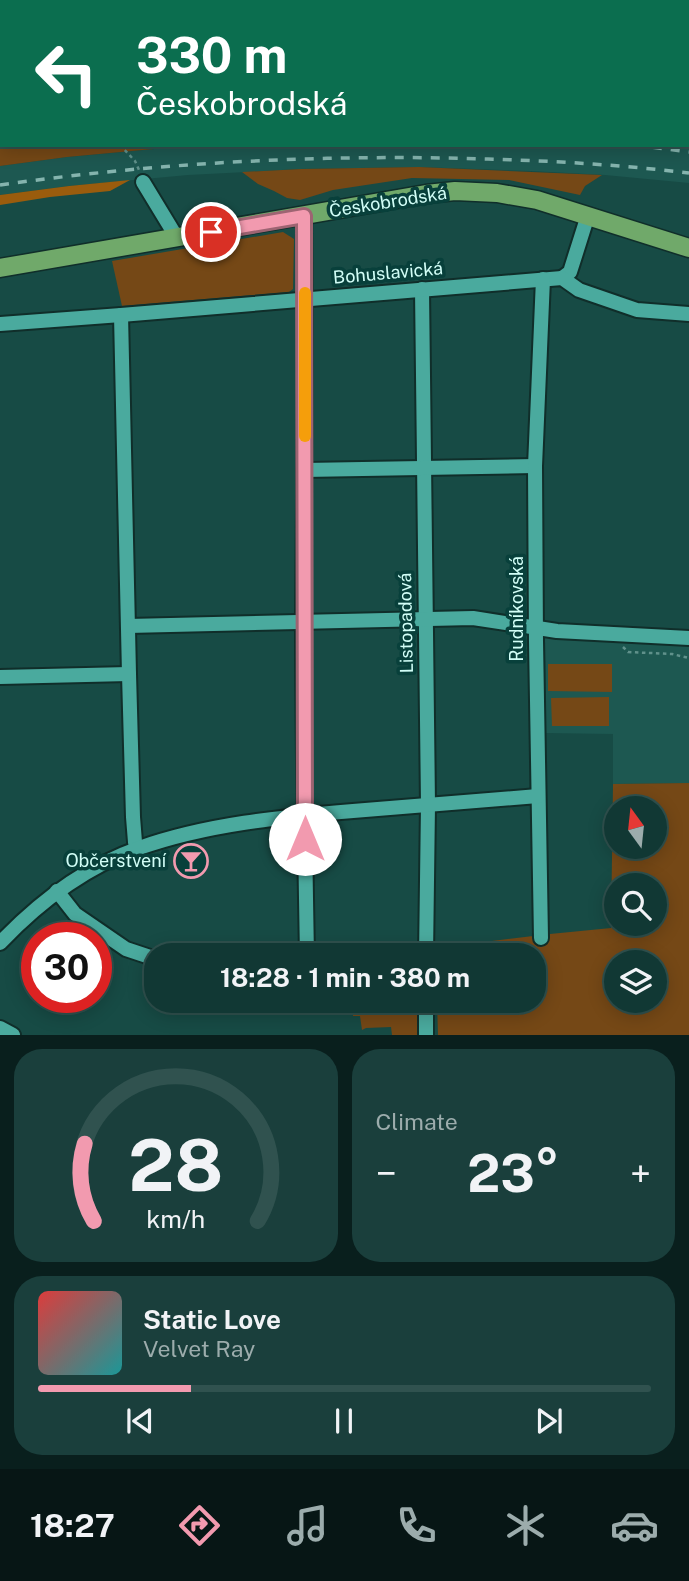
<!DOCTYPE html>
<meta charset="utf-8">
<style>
body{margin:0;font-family:"Public Sans",sans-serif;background:#1a3f3c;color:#f1f3f6;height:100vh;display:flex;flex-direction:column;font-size:26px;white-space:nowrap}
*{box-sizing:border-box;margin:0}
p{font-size:23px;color:#9cacac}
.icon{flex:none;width:38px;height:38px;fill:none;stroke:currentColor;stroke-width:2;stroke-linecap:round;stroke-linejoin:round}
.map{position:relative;height:1035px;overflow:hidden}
.side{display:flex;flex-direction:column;gap:14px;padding:14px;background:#091f1d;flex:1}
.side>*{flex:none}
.hud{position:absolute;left:0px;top:0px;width:690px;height:147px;box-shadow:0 4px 18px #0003,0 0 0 2px #30524f;background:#0b6e4f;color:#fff;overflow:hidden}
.needle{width:46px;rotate:345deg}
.tools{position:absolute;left:604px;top:796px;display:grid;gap:14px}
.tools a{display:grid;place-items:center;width:63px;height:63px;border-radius:50%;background:#113834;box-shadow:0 4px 18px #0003,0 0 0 2px #30524f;font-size:35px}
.speed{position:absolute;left:21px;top:922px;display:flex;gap:14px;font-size:35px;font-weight:700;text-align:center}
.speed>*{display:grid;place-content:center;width:91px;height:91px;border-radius:50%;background:#113834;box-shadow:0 4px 18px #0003,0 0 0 2px #30524f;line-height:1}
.speed .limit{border:10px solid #d22;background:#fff;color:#111}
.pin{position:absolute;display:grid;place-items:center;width:60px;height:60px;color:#fff;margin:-30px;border:4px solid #fff;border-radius:50%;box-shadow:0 2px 7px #0007}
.me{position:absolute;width:77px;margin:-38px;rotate:0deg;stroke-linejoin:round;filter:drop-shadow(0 0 5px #0008)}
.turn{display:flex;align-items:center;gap:24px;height:147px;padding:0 21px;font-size:32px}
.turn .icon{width:91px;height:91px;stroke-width:2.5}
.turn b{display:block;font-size:49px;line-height:60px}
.big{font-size:52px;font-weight:700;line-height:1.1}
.side .widget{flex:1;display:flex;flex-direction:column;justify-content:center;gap:10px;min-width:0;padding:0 24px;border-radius:28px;background:#1a3f3c}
.side .dial{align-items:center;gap:0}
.dial svg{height:182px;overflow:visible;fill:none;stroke:#30524f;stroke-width:7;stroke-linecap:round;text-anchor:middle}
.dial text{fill:#f1f3f6;stroke:none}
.song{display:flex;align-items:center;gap:21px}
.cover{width:84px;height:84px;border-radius:10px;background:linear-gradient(135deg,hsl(0 70% 55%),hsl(180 70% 35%))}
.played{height:7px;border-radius:4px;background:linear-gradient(90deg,#f29aaf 25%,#30524f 25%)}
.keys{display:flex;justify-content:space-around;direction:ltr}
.heat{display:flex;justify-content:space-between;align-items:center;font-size:38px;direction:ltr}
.side .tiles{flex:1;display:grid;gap:14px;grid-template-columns:1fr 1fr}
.widget:last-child{grid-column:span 2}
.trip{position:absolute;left:144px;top:943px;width:402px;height:70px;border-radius:28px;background:#113834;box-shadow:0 4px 18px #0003,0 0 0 2px #30524f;font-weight:700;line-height:70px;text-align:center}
.dock{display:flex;height:112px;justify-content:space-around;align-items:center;background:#071615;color:#9cacac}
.dock .icon{width:49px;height:49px}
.dock .current{color:#f29aaf}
.dock b{font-size:32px;color:#f1f3f6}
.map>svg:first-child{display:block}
</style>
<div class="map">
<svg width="689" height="1035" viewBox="0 0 689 1035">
<rect width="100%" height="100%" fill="#174b45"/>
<!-- built -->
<g fill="#1d5851">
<path d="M688 126 689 127V183L605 175 531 171 419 167 301 169 188 175 69 186 0 195V166L67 157 197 145H688Z"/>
<path d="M545 636 689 644V783L613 784V734L546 733Z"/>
</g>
<!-- green -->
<g fill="#754816" fill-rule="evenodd">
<path d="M0 81H2V145H197L67 157 0 166Z"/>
<path d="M419 167 602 175 585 186 580 195 509 180 412 178 333 190 300 200 287 198 274 191 258 184 242 172 301 169Z"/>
<path d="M283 232 294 239 293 289 289 292 122 306 112 261Z"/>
<path d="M548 664H612V692L548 691Z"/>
<path d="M609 697V726H552L551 698Z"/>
<path d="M689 783V1035H438L437 1001H534V956L436 955 435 948 550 934 611 928 613 784ZM616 808H654V847H616ZM616 886H654V924H616ZM616 962H654V1001H616Z"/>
<path d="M352 1001H420V1035H392L391 1027 366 1028 362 1030 360 1016H353Z"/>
</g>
<!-- forest -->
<path fill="#9a5c0d" d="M130 180 110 191 50 197 0 205V195L69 186Z"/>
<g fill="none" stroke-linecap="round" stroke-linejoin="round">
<!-- minor casing -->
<g stroke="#102e2a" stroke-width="18">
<g id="minor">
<path d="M497 0 502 2"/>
<path d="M688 4 689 3"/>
<path d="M0 6 2 7"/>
<path d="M688 48H689"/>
<path d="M143 182 177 238"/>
<path d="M304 216C306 350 304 485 303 620 303 732 305 844 307 956"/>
<path d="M562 278 570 272 588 215"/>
<path d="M422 289 428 805 426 956"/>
<path d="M121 315 129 674 133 817 135 842 137 849"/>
<path d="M0 324 121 315 562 278 579 290 637 310 689 314"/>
<path d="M304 470 535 466"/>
<path d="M128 626 473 618 557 631 689 638"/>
<path d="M0 677 129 674"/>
<path d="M57 891 75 914 126 949 156 959"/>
<path d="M541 938 536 641 535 466 543 279"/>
<path d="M0 943C39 902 85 867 139 848 207 824 281 817 353 811 414 806 476 801 538 796"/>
<path d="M385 956 426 952"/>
<path d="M0 1028 13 1035"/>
<path d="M426 1035V1001"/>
</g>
</g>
<!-- major casing -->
<g stroke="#102e2a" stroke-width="21">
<path id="major" d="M0 268 426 194 455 191 497 193 537 200 689 248"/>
</g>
<!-- path -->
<g stroke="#60918b" stroke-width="2.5" stroke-dasharray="3.5 3.5" stroke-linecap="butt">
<path d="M103 2 104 0"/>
<path d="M120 145 135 161 139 170"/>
<path d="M623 647 628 652 672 654 689 658"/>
</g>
<!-- minor -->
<use href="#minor" stroke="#4aaa9e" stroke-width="14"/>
<!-- major -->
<use href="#major" stroke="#70a96a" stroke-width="18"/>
<!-- rail -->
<g stroke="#85b4ae" stroke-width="3.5" stroke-dasharray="9 9" stroke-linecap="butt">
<path d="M0 47 2 48"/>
<path d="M0 63H2"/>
<path d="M688 137H689"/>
<path d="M635 145 689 152"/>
<path d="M0 185C162 162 325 154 488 159 555 161 622 165 689 173"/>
</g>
</g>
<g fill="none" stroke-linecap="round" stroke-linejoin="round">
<!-- route casing -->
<g stroke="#9d6472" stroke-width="18">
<path id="route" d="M211 232 304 216 305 839"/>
</g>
<!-- route -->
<use href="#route" stroke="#f29aaf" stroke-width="12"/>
<!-- slow -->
<path stroke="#f59e0b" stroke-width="12" d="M305 436V293"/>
</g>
<!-- icons -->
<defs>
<g id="bar-ring" transform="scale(1.75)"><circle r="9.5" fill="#08403b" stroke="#f29aaf" stroke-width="1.5"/><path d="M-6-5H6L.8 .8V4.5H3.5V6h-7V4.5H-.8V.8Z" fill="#f29aaf"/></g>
</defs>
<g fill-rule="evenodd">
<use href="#bar-ring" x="191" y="861"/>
</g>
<g text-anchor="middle" stroke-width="7" stroke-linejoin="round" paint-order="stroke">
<!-- street labels -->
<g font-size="18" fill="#d2fef7" stroke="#08403b">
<text transform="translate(388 202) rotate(-9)" y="6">Českobrodská</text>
<text transform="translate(388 273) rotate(-5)" y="6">Bohuslavická</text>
<text transform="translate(517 609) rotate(-90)" y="6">Rudníkovská</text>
<text transform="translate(406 623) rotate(-91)" y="6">Listopadová</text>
</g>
<!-- poi labels -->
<g font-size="18" fill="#d2fef7" stroke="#08403b" text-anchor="end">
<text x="166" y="867">Občerstvení</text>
</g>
</g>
</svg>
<div class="tools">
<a><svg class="needle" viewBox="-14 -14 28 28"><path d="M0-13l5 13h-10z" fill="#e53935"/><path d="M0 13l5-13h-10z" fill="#9cacac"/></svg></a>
<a><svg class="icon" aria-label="search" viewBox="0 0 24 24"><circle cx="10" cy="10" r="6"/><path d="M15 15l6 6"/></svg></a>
<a><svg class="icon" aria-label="layers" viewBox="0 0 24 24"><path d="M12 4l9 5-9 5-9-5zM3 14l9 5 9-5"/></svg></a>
</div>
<div class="speed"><div class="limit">30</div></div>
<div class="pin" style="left:211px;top:232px;background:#d93025"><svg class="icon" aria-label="arrive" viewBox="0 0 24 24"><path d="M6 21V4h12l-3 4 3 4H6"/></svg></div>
<svg class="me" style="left:305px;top:839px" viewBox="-20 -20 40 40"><circle r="19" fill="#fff"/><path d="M0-13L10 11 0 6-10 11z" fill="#f29aaf"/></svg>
<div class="trip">18:28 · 1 min · 380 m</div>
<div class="hud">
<div class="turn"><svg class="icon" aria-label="left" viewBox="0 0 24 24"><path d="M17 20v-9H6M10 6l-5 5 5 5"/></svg><div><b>330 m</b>Českobrodská</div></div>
</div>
</div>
<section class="side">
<div class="tiles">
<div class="widget dial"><svg viewBox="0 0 100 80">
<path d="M14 69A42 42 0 1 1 86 69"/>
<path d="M14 69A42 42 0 0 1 10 35" stroke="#f29aaf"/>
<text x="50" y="56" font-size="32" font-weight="700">28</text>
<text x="50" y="72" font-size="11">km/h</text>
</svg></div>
<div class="widget"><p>Climate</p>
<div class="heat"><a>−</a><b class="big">23°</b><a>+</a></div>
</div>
<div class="widget">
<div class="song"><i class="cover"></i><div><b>Static Love</b><p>Velvet Ray</p></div></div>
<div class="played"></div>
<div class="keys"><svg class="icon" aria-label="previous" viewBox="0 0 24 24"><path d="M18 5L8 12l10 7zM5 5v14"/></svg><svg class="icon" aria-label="pause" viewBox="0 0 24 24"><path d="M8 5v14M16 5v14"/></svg><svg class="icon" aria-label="next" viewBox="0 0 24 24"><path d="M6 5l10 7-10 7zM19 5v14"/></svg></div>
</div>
</div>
</section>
<nav class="dock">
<b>18:27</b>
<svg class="icon current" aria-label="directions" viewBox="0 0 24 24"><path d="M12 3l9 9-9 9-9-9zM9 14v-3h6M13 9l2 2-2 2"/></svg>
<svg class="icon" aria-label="music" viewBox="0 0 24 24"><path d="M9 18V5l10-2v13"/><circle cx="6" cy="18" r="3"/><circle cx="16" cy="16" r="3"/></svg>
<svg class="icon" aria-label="phone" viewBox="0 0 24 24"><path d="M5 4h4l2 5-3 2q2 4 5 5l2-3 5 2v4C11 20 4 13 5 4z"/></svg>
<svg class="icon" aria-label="climate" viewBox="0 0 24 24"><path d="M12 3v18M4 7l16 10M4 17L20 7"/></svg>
<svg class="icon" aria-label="car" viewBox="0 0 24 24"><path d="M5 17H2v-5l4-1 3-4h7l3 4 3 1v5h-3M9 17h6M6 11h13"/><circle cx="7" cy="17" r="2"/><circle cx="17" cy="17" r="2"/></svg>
</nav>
